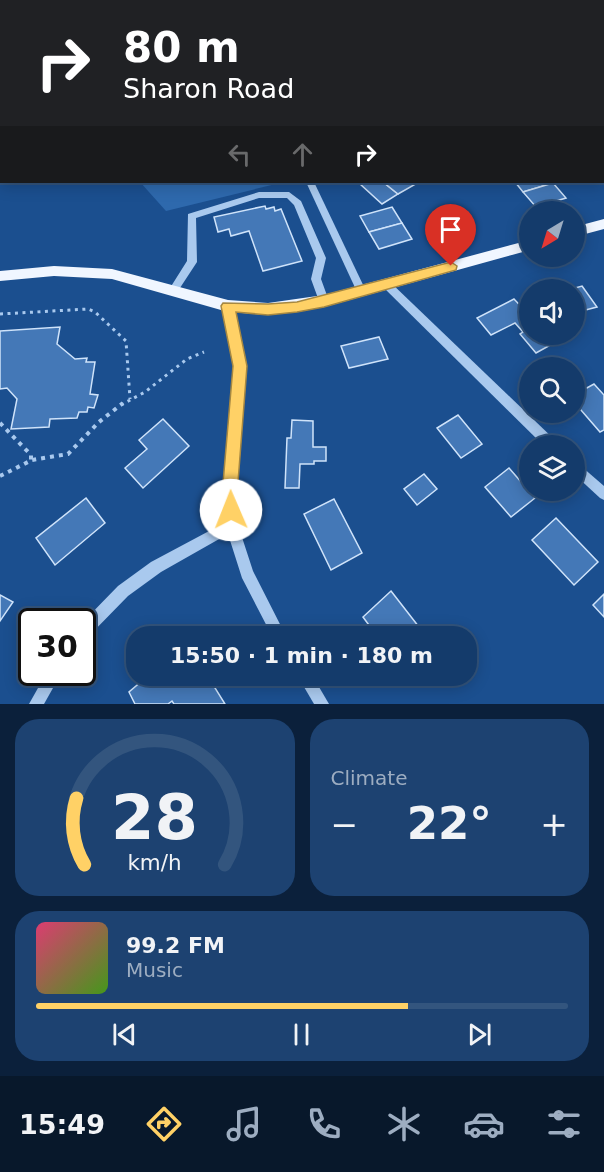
<!DOCTYPE html>
<meta charset="utf-8">
<style>
body{margin:0;font-family:"DejaVu Sans",sans-serif;background:#1d4271;color:#f1f3f6;height:100vh;display:flex;flex-direction:column;font-size:22px;white-space:nowrap}
*{box-sizing:border-box;margin:0}
p{font-size:20px;color:#9dadc1}
.icon{flex:none;width:33px;height:33px;fill:none;stroke:currentColor;stroke-width:2;stroke-linecap:round;stroke-linejoin:round}
.map{position:relative;height:704px;overflow:hidden}
.side{display:flex;flex-direction:column;gap:15px;padding:15px;background:#0b203b;flex:1}
.side>*{flex:none}
.banner{position:absolute;left:0px;top:0px;width:604px;height:183px;box-shadow:0 3px 15px #0003,0 0 0 2px #33557e;background:#202124;color:#fff;overflow:hidden}
.needle{width:39px;rotate:218deg}
.buttons{position:absolute;left:519px;top:201px;display:grid;gap:12px}
.buttons a{display:grid;place-items:center;width:66px;height:66px;border-radius:50%;background:#143b6b;box-shadow:0 3px 15px #0003,0 0 0 2px #33557e;font-size:30px}
.speed{position:absolute;left:18px;top:608px;display:flex;gap:12px;font-size:30px;font-weight:700;text-align:center}
.speed>*{display:grid;place-content:center;width:78px;height:78px;border-radius:50%;background:#143b6b;box-shadow:0 3px 15px #0003,0 0 0 2px #33557e;line-height:1}
.speed .limit{border:3px solid #111;border-radius:9px;background:#fff;color:#111}
.pin{position:absolute;display:grid;place-items:center;width:51px;height:51px;color:#fff;margin:-62px -26px;border-radius:50% 50% 50% 0;rotate:-45deg;box-shadow:0 0 6px #0007}
.pin .icon{rotate:45deg}
.me{position:absolute;width:66px;margin:-33px;rotate:359deg;stroke-linejoin:round;filter:drop-shadow(0 0 4px #0008)}
.turn{display:flex;align-items:center;gap:21px;height:126px;padding:0 24px;font-size:27px}
.turn .icon{width:78px;height:78px;stroke-width:2.5}
.turn b{display:block;font-size:42px;line-height:51px}
.lanes{display:flex;align-items:center;height:57px;padding:0 24px;background:#0003;justify-content:center;gap:30px;direction:ltr}
.lanes .off{opacity:.35}
.big{font-size:45px;font-weight:600;line-height:1.1}
.side .widget{flex:1;display:flex;flex-direction:column;justify-content:center;gap:9px;min-width:0;padding:0 21px;border-radius:24px;background:#1d4271}
.side .dial{align-items:center;gap:0}
.dial svg{height:156px;overflow:visible;fill:none;stroke:#33557e;stroke-width:7;stroke-linecap:round;text-anchor:middle}
.dial text{fill:#f1f3f6;stroke:none}
.song{display:flex;align-items:center;gap:18px}
.cover{width:72px;height:72px;border-radius:9px;background:linear-gradient(135deg,hsl(340 70% 55%),hsl(100 70% 35%))}
.played{height:6px;border-radius:3px;background:linear-gradient(90deg,#ffd166 70%,#33557e 70%)}
.keys{display:flex;justify-content:space-around;direction:ltr}
.heat{display:flex;justify-content:space-between;align-items:center;font-size:33px;direction:ltr}
.side .tiles{flex:1;display:grid;gap:15px;grid-template-columns:1fr 1fr}
.widget:last-child{grid-column:span 2}
.trip{position:absolute;left:126px;top:626px;width:351px;height:60px;border-radius:24px;background:#143b6b;box-shadow:0 3px 15px #0003,0 0 0 2px #33557e;font-weight:600;line-height:60px;text-align:center}
.dock{display:flex;height:96px;justify-content:space-around;align-items:center;background:#08182b;color:#9dadc1}
.dock .icon{width:42px;height:42px}
.dock .current{color:#ffd166}
.dock b{font-size:27px;color:#f1f3f6}
.map>svg:first-child{display:block}
</style>
<div class="map">
<svg width="604" height="704" viewBox="0 0 604 704">
<rect width="100%" height="100%" fill="#1b4f8f"/>
<!-- green -->
<path fill="#2e69ad" d="M140 182H284L166 211Z"/>
<!-- building -->
<g fill="#4478b7" stroke="#cfe3fa" stroke-width="1.5">
<path d="M362 182H383L398 194 382 204 359 183Z"/>
<path d="M383 182H410L414 185 398 194Z"/>
<path d="M515 182H551L553 183 523 192Z"/>
<path d="M553 183 566 198 536 207 523 192Z"/>
<path d="M265 206 266 209 274 207 275 211 281 209 302 261 263 271 249 231 231 236 229 229 218 232 214 217Z"/>
<path d="M392 207 402 223 369 232 360 216Z"/>
<path d="M402 223 412 239 379 249 369 232Z"/>
<path d="M582 286 597 307 574 313V290H568Z"/>
<path d="M514 299 530 316V334H546L554 343 536 353 520 334 523 332 515 323 491 335 477 318Z"/>
<path d="M60 327 57 344 75 359 87 358 86 362H95L90 394 98 395 94 408 88 407 87 412H79L77 418 50 419 49 427 11 429 17 399 7 388 0 389V331Z"/>
<path d="M379 337 388 359 349 368 341 346Z"/>
<path d="M594 384 604 395V430L600 432 574 402V395Z"/>
<path d="M458 415 482 444 461 458 437 428Z"/>
<path d="M163 419 189 446 143 488 125 468 147 449 139 440Z"/>
<path d="M292 420 313 421V447H326V461H314V464H300L299 488H285L287 438H291Z"/>
<path d="M509 468 535 498 511 517 485 487Z"/>
<path d="M424 474 437 489 417 505 404 489Z"/>
<path d="M86 498 105 523 55 565 36 538Z"/>
<path d="M334 499 362 553 331 570 304 514Z"/>
<path d="M556 518 598 562 574 585 532 540Z"/>
<path d="M391 591 426 636H377L363 617Z"/>
<path d="M604 594V617L593 605Z"/>
<path d="M0 595 13 602 0 621Z"/>
<path d="M149 675H207L225 704H174L172 701 168 704H135L129 692Z"/>
</g>
<g fill="none" stroke-linecap="round" stroke-linejoin="round">
<!-- path-far1 -->
<g stroke="#a9c9ee" stroke-width="3" stroke-dasharray="3 4.5" stroke-linecap="butt">
<path d="M0 314 88 309 95 312 126 341 130 399"/>
<path d="M121 405 145 392 187 359 204 352"/>
</g>
<!-- path -->
<g stroke="#a9c9ee" stroke-width="4" stroke-dasharray="4 5" stroke-linecap="butt">
<path d="M0 423 31 455V460"/>
<path d="M0 476 32 460 68 454 99 422 123 403"/>
</g>
<!-- minor -->
<g fill="#a9c9ee" fill-rule="evenodd">
<path d="M587 0H594L595 2H588Z"/>
<rect x="603" y="5" width="1" height="5"/>
<path d="M603 24H604L603 29Z"/>
<path d="M306 182H314L366 291 364 294H358Z"/>
<path d="M259 192H289L301 201 326 258 321 279 329 301 328 304H320L319 301 311 279 316 258 294 205 287 198H259L196 218 197 262 176 294H170L168 291 170 288 187 261 188 214Z"/>
<path d="M386 280 389 281 557 442 559 446H544L383 287 381 284 383 281Z"/>
<path d="M228 302 233 306 245 366 236 495 238 525 253 571 286 636H272L242 578 228 534 161 572 128 596 87 638 82 640V623L118 586 151 562 226 522 224 495 235 366 223 306Z"/>
<path d="M574 460 604 486V500L600 498 574 474Z"/>
<path d="M47 672H62L44 704H29Z"/>
<path d="M297 675H312L329 704H314Z"/>
</g>
<!-- major -->
<g fill="#f0f6ff" fill-rule="evenodd">
<path d="M604 219V229L574 237V227Z"/>
<path d="M530 240V250L324 307 268 315 228 312 112 279 54 276 0 281V271L54 266 112 269 228 300 268 303 324 295Z"/>
</g>
</g>
<!-- route -->
<path fill="#ffd166" stroke="#a68842" stroke-width="1.5" d="M451 262 457 266 456 270 324 307 297 312 268 315 236 312 247 366 237 495 239 510 237 516 231 518 225 516 222 495 233 366 221 306 223 303 268 304 297 302Z"/>
</svg>
<div class="buttons">
<a><svg class="needle" viewBox="-14 -14 28 28"><path d="M0-13l5 13h-10z" fill="#e53935"/><path d="M0 13l5-13h-10z" fill="#9dadc1"/></svg></a>
<a><svg class="icon" aria-label="sound" viewBox="0 0 24 24"><path d="M4 9h4l5-4v14l-5-4H4zM17 9q2 3 0 6"/></svg></a>
<a><svg class="icon" aria-label="search" viewBox="0 0 24 24"><circle cx="10" cy="10" r="6"/><path d="M15 15l6 6"/></svg></a>
<a><svg class="icon" aria-label="layers" viewBox="0 0 24 24"><path d="M12 4l9 5-9 5-9-5zM3 14l9 5 9-5"/></svg></a>
</div>
<div class="speed"><div class="limit">30</div></div>
<div class="pin" style="left:451px;top:266px;background:#d93025"><svg class="icon" aria-label="arrive" viewBox="0 0 24 24"><path d="M6 21V4h12l-3 4 3 4H6"/></svg></div>
<svg class="me" style="left:231px;top:510px" viewBox="-20 -20 40 40"><circle r="19" fill="#fff"/><path d="M0-13L10 11 0 6-10 11z" fill="#ffd166"/></svg>
<div class="trip">15:50 · 1 min · 180 m</div>
<div class="banner">
<div class="turn"><svg class="icon" aria-label="right" viewBox="0 0 24 24"><path d="M7 20v-9h11M14 6l5 5-5 5"/></svg><div><b>80 m</b>Sharon Road</div></div>
<div class="lanes"><svg class="icon off" aria-label="left" viewBox="0 0 24 24"><path d="M17 20v-9H6M10 6l-5 5 5 5"/></svg><svg class="icon off" aria-label="ahead" viewBox="0 0 24 24"><path d="M12 20V5M6 11l6-6 6 6"/></svg><svg class="icon" aria-label="right" viewBox="0 0 24 24"><path d="M7 20v-9h11M14 6l5 5-5 5"/></svg></div>
</div>
</div>
<section class="side">
<div class="tiles">
<div class="widget dial"><svg viewBox="0 0 100 80">
<path d="M14 69A42 42 0 1 1 86 69"/>
<path d="M14 69A42 42 0 0 1 10 35" stroke="#ffd166"/>
<text x="50" y="56" font-size="32" font-weight="700">28</text>
<text x="50" y="72" font-size="11">km/h</text>
</svg></div>
<div class="widget"><p>Climate</p>
<div class="heat"><a>−</a><b class="big">22°</b><a>+</a></div>
</div>
<div class="widget">
<div class="song"><i class="cover"></i><div><b>99.2 FM</b><p>Music</p></div></div>
<div class="played"></div>
<div class="keys"><svg class="icon" aria-label="previous" viewBox="0 0 24 24"><path d="M18 5L8 12l10 7zM5 5v14"/></svg><svg class="icon" aria-label="pause" viewBox="0 0 24 24"><path d="M8 5v14M16 5v14"/></svg><svg class="icon" aria-label="next" viewBox="0 0 24 24"><path d="M6 5l10 7-10 7zM19 5v14"/></svg></div>
</div>
</div>
</section>
<nav class="dock">
<b>15:49</b>
<svg class="icon current" aria-label="directions" viewBox="0 0 24 24"><path d="M12 3l9 9-9 9-9-9zM9 14v-3h6M13 9l2 2-2 2"/></svg>
<svg class="icon" aria-label="music" viewBox="0 0 24 24"><path d="M9 18V5l10-2v13"/><circle cx="6" cy="18" r="3"/><circle cx="16" cy="16" r="3"/></svg>
<svg class="icon" aria-label="phone" viewBox="0 0 24 24"><path d="M5 4h4l2 5-3 2q2 4 5 5l2-3 5 2v4C11 20 4 13 5 4z"/></svg>
<svg class="icon" aria-label="climate" viewBox="0 0 24 24"><path d="M12 3v18M4 7l16 10M4 17L20 7"/></svg>
<svg class="icon" aria-label="car" viewBox="0 0 24 24"><path d="M5 17H2v-5l4-1 3-4h7l3 4 3 1v5h-3M9 17h6M6 11h13"/><circle cx="7" cy="17" r="2"/><circle cx="17" cy="17" r="2"/></svg>
<svg class="icon" aria-label="filters" viewBox="0 0 24 24"><path d="M4 7h16M4 17h16"/><circle cx="9" cy="7" r="2"/><circle cx="15" cy="17" r="2"/></svg>
</nav>
